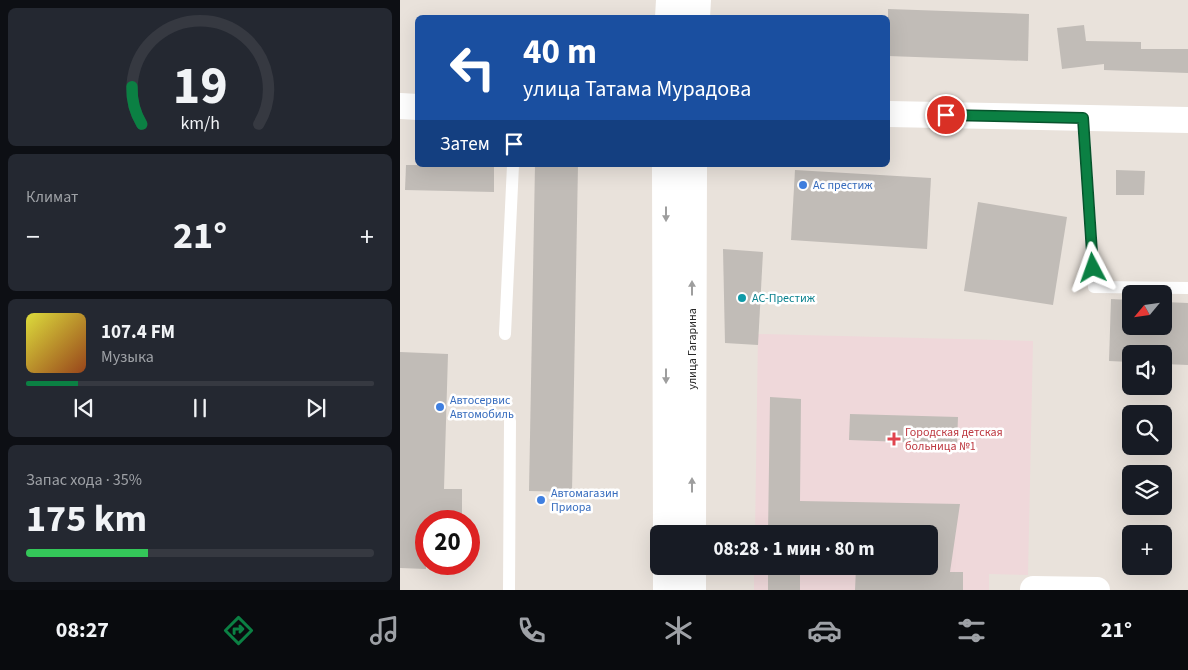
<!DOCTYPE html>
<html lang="ru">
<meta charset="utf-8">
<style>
body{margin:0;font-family:"Source Sans 3",sans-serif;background:#242831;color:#f1f3f6;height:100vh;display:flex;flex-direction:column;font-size:19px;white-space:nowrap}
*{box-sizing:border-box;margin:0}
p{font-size:16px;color:#9ea1a6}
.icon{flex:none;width:28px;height:28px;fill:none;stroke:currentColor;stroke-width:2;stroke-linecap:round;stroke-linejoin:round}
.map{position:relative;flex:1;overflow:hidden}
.side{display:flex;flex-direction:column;gap:8px;padding:8px;background:#0d0f14;width:400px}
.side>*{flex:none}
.top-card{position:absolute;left:15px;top:15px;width:475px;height:152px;border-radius:8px;box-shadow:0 5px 20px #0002;background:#1a4fa0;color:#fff;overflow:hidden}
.needle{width:32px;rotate:241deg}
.tools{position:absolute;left:722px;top:285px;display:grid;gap:10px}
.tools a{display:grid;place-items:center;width:50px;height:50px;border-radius:8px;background:#171b24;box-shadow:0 5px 20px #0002;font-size:25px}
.speed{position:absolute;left:15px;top:510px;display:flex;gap:10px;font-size:25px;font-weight:700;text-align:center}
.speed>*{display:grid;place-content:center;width:65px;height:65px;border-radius:50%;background:#171b24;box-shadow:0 5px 20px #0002;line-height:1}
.speed .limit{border:8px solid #d22;background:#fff;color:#111}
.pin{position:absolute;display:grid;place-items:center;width:42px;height:42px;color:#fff;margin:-21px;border:2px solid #fff;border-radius:50%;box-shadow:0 1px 5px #0007}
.me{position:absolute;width:55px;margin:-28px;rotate:356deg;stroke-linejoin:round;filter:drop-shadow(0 0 4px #0008)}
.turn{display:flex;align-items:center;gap:18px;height:105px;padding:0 25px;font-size:22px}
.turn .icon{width:65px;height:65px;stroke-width:2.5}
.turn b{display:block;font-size:35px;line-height:42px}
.then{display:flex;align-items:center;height:48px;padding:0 25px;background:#0003;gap:10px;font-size:19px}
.big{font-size:38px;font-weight:700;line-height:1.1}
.side .card{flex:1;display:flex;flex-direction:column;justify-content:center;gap:8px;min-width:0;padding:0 18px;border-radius:8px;background:#242831}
.side .dial{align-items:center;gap:0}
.dial svg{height:130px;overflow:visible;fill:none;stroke:#363941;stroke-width:7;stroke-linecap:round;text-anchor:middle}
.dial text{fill:#f1f3f6;stroke:none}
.song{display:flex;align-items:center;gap:15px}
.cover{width:60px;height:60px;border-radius:8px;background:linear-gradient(135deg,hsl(60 70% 55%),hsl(20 70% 35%))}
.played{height:5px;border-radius:2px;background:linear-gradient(90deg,#0b8043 15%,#363941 15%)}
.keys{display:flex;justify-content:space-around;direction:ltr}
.heat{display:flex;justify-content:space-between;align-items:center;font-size:28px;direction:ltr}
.charge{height:8px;border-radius:4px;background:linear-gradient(90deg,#34c759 35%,#363941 0)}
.trip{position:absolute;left:250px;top:525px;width:288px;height:50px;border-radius:8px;background:#171b24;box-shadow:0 5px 20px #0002;font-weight:700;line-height:50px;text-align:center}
.tab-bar{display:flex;height:80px;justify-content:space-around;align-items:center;background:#090b0e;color:#9ea1a6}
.tab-bar .icon{width:35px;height:35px}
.tab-bar .selected{color:#0b8043}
.tab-bar b{font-size:22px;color:#f1f3f6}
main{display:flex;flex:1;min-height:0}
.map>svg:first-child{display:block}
</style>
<main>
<section class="side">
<div class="card dial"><svg viewBox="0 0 100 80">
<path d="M14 69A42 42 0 1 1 86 69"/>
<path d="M14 69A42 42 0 0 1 8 46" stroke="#0b8043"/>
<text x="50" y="56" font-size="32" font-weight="700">19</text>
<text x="50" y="72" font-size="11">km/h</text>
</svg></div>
<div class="card"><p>Климат</p>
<div class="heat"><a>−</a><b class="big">21°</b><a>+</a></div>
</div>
<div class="card">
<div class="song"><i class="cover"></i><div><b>107.4 FM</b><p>Музыка</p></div></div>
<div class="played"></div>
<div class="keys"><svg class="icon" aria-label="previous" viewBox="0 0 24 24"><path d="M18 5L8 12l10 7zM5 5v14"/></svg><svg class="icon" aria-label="pause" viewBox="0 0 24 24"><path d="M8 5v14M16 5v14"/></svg><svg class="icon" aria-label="next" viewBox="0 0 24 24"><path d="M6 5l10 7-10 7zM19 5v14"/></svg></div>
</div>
<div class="card"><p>Запас хода · 35%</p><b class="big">175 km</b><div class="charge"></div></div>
</section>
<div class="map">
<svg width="788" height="590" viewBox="0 0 788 590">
<rect width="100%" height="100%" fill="#e9e2db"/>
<!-- medical -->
<path fill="#efd8da" d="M358 334 633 341 628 575 589 574V590H354V566H529V534H355Z"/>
<!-- building -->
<g fill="#c1bcb7">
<path d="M488 9 629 14 628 61 488 56Z"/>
<path d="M684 25 686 41 741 42V49H788V73L704 70V64L662 69 657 28Z"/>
<path d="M6 165H94V192L5 190Z"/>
<path d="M135 165H178L172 492 129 491Z"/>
<path d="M395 170 531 178 527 249 391 240Z"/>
<path d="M716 170 745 171 744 195H716Z"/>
<path d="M578 202 667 217 653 305 564 291Z"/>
<path d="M323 249 363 252 358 345 325 343Z"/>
<path d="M711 299 731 300V326H764V302L788 303V365L764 364V354H731V362L709 361Z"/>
<path d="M0 352 48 354 44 489H62V521H26V569L0 568Z"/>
<path d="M370 397 401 399 400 501 560 504 550 572H563V590H455L456 568 529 571V534H368Z"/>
<path d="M450 414 558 417 557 444 449 440Z"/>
<rect x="368" y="566" width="32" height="24"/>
</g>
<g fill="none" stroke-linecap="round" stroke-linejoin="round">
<!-- lane -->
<g stroke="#fff" stroke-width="12">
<path d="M683 118 694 287 788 288"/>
<path d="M105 334 113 165"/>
<path d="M109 590 110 421"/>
</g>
<!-- street -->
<g stroke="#fff" stroke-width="26">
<path d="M0 106 18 107"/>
<path d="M488 114 788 120"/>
<path d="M633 589 697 590"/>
</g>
<!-- secondary -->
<g stroke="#fff" stroke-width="28">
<path d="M269 18 270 0"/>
<path d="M296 18 297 0"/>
<path d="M266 165 267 534"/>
<path d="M292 534 293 165"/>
<path d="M267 566V590"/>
<path d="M292 590V566"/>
</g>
</g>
<!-- one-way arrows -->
<defs><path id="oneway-solid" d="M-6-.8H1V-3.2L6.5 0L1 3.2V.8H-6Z" transform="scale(1.25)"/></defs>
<g fill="#9e9e9e">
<use href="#oneway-solid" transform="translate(266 214) rotate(90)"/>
<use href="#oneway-solid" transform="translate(292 288) rotate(-90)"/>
<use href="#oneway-solid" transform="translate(266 376) rotate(90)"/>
<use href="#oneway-solid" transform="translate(292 485) rotate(-90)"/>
</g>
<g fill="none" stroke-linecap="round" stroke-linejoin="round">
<!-- route casing -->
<g stroke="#07532c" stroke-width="12">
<path id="route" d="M546 115 683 118 693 268"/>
</g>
<!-- route -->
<use href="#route" stroke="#0b8043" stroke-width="9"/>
</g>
<!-- markers -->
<g fill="#3f7fe0" stroke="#fff" stroke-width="2">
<circle cx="403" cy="185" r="5"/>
<circle cx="40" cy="407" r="5"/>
<circle cx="141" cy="500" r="5"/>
</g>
<circle fill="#0f9aa8" stroke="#fff" stroke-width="2" cx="342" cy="298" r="5"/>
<path fill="#e0444e" stroke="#fff" stroke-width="2" d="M491.5 431.5h5v5h5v5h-5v5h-5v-5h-5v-5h5z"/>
<g text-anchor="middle" stroke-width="5" stroke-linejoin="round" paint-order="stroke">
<!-- shop labels -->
<g font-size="12" fill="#366cbe" stroke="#fff" text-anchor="start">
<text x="413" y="189">Ас престиж</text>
<text x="50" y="404">Автосервис<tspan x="50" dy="14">Автомобиль</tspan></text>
<text x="151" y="497">Автомагазин<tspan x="151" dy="14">Приора</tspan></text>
</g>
<!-- culture labels -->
<g font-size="12" fill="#0d838f" stroke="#fff" text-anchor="start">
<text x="352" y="302">АС-Престиж</text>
</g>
<!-- street labels -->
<g font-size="12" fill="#282828" stroke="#fff">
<text transform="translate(292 349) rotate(-90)" y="4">улица Гагарина</text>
</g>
<!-- health labels -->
<g font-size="12" fill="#be3a42" stroke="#fff" text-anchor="start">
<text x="505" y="436">Городская детская<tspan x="505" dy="14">больница №1</tspan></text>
</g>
</g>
</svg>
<div class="tools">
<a><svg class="needle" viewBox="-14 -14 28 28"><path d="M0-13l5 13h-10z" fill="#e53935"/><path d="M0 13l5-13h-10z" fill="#9ea1a6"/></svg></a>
<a><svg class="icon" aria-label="sound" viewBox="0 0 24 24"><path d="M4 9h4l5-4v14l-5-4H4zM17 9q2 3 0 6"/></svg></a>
<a><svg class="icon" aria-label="search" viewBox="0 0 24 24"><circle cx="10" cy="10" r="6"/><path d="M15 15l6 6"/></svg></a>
<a><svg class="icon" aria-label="layers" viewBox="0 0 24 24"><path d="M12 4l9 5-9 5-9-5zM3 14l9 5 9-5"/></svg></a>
<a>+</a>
</div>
<div class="speed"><div class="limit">20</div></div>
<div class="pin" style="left:546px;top:115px;background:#d93025"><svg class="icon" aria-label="arrive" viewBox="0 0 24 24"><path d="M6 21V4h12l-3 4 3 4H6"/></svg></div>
<svg class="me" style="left:693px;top:268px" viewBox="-20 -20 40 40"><path d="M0-17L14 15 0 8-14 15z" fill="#0b8043" stroke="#fff" stroke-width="4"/></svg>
<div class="trip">08:28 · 1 мин · 80 m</div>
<div class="top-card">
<div class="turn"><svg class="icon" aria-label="left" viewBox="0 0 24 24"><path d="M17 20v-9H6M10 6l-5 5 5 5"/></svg><div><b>40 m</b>улица Татама Мурадова</div></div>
<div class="then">Затем<svg class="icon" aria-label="arrive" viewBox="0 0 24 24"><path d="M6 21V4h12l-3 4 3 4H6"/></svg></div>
</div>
</div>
</main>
<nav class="tab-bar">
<b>08:27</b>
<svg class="icon selected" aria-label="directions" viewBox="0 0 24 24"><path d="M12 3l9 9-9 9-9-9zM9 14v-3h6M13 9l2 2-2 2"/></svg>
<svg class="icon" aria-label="music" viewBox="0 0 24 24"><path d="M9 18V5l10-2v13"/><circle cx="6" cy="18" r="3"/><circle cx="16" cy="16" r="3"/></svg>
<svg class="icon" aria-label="phone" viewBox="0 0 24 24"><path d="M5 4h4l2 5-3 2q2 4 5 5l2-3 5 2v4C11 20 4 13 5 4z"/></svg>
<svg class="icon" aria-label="climate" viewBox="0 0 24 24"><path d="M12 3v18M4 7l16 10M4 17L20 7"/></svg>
<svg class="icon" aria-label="car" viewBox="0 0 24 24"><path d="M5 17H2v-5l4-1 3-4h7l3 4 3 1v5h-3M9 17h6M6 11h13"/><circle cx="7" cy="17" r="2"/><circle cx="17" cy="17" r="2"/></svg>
<svg class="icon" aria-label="filters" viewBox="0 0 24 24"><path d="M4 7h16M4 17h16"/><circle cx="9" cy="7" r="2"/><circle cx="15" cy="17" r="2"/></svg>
<b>21°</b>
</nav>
